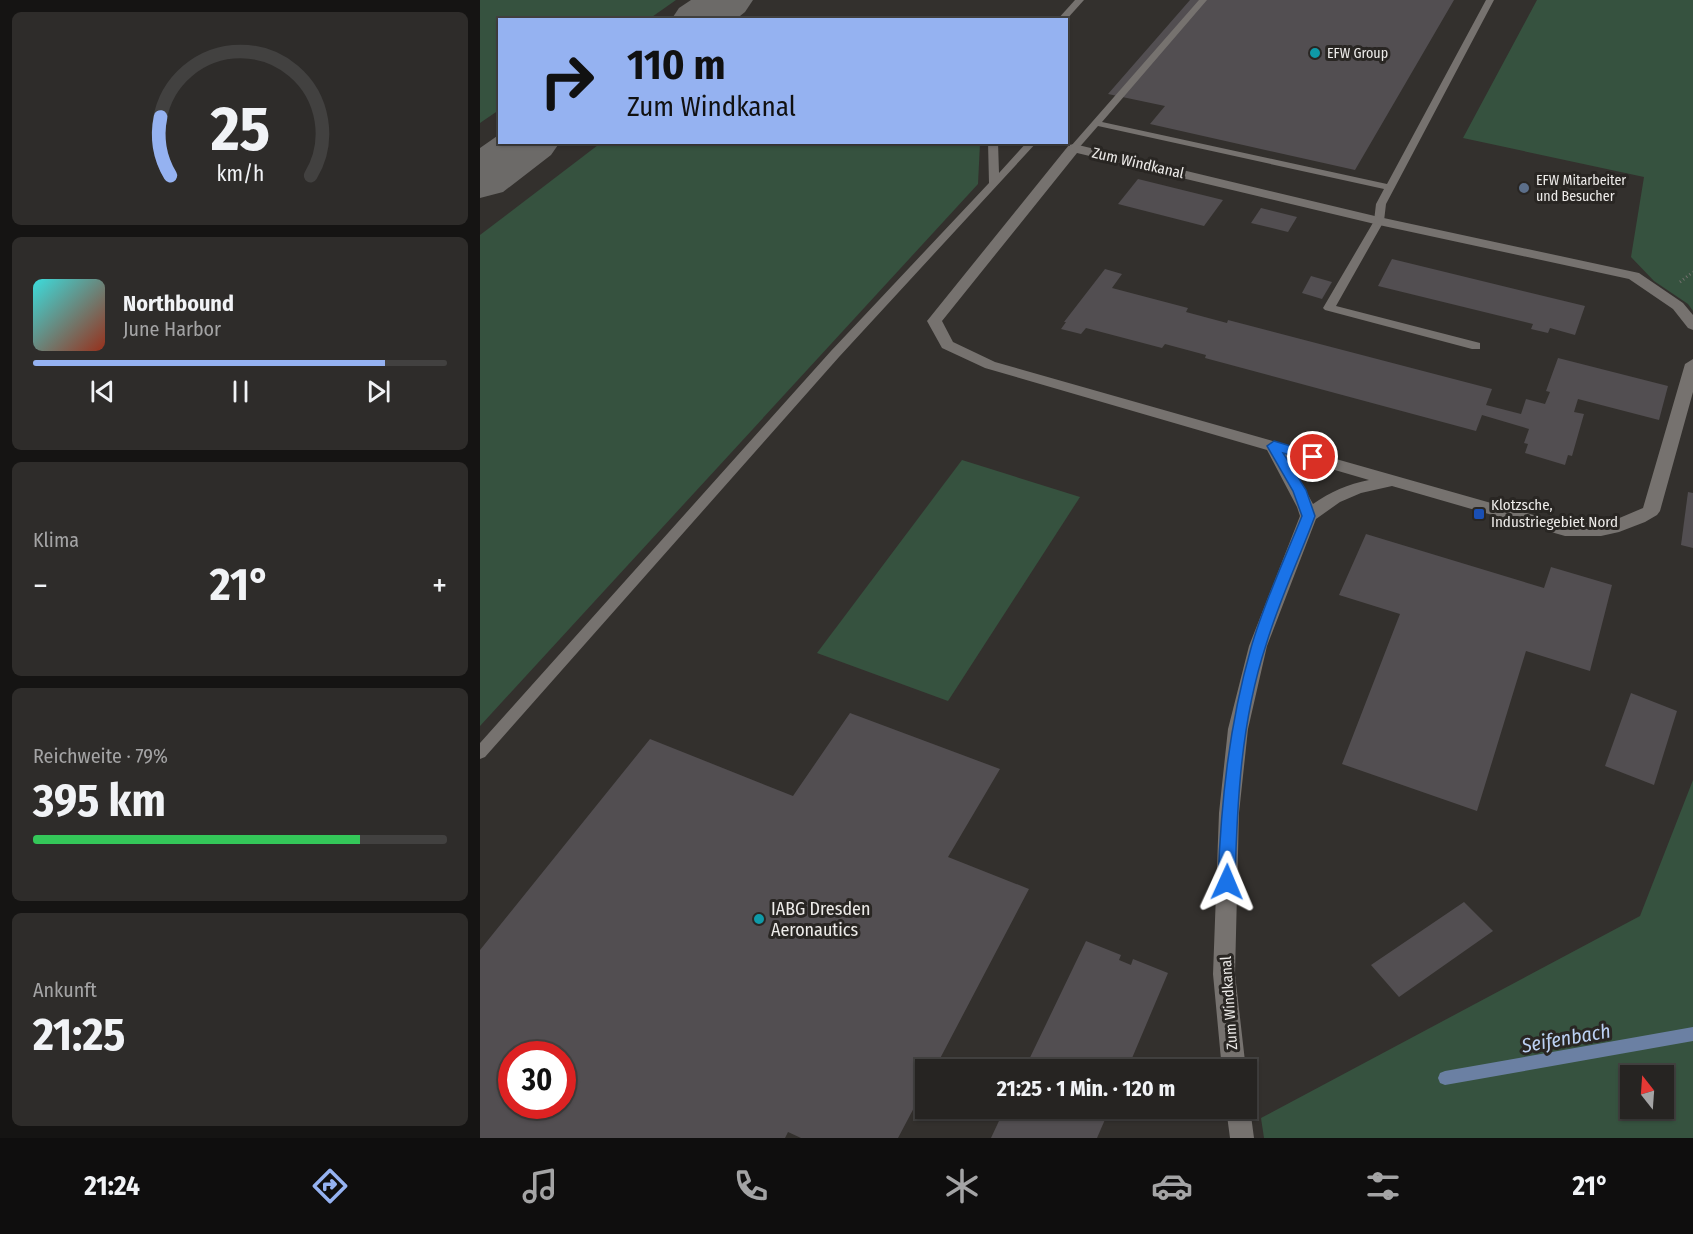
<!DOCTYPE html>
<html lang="de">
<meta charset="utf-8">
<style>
body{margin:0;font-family:"Fira Sans Condensed",sans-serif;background:#2e2c2a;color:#f1f3f6;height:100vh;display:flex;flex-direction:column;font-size:22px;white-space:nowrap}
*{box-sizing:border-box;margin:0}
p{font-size:20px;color:#a4a4a5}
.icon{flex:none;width:33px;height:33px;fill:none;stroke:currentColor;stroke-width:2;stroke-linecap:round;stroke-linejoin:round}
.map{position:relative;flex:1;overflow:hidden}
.panel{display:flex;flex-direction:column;gap:12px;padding:12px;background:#151413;width:480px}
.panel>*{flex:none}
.top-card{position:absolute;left:18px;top:18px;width:570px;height:126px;border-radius:0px;box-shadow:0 2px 4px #0004,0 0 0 2px #424140;background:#95b2f1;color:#111;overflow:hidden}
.needle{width:39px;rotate:343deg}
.buttons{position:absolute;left:1140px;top:1065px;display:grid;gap:12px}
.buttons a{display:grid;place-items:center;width:54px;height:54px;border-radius:0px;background:#262422;box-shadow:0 2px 4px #0004,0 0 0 2px #424140;font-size:30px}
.speed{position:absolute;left:18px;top:1041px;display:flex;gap:12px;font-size:30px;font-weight:700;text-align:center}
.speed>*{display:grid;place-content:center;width:78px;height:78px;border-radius:50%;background:#262422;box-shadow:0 2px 4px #0004,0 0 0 2px #424140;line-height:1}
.speed .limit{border:9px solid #d22;background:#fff;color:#111}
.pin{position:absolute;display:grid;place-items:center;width:51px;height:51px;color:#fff;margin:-26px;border:3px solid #fff;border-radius:50%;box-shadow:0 2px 6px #0007}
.me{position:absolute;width:66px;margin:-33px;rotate:1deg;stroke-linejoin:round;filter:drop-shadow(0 0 4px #0008)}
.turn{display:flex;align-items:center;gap:21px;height:126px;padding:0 30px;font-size:27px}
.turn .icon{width:78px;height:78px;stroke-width:2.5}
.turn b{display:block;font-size:42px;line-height:51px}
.big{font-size:45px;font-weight:700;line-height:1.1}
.panel .card{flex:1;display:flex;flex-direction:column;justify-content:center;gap:9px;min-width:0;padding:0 21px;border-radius:9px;background:#2e2c2a}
.panel .dial{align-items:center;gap:0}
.dial svg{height:156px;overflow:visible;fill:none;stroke:#424140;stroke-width:7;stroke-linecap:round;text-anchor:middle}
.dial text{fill:#f1f3f6;stroke:none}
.song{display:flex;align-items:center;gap:18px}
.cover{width:72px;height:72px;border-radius:9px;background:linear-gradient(135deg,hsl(180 70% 55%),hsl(10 70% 35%))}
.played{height:6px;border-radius:3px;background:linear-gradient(90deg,#95b2f1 85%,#424140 85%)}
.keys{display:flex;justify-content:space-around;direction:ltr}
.heat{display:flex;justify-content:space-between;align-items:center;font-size:33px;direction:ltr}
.charge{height:9px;border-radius:4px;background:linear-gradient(90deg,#34c759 79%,#424140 0)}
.trip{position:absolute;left:435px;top:1059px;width:342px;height:60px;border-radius:0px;background:#262422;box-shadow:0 2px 4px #0004,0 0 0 2px #424140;font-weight:700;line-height:60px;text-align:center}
.dock{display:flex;height:96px;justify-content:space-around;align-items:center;background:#0f0e0e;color:#a4a4a5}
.dock .icon{width:42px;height:42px}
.dock .on{color:#95b2f1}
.dock b{font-size:27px;color:#f1f3f6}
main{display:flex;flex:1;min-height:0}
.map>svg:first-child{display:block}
</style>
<main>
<section class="panel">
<div class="card dial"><svg viewBox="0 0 100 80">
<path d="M14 69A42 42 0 1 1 86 69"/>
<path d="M14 69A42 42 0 0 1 9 39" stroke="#95b2f1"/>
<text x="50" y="56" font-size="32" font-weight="700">25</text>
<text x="50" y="72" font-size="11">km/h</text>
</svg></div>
<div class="card">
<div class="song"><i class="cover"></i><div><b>Northbound</b><p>June Harbor</p></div></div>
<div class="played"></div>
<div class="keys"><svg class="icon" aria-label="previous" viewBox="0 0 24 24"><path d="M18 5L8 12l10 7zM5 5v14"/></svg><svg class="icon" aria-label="pause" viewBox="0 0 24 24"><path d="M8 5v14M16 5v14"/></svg><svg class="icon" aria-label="next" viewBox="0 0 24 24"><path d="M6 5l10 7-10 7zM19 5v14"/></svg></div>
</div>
<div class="card"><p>Klima</p>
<div class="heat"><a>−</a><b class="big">21°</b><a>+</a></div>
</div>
<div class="card"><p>Reichweite · 79%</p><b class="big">395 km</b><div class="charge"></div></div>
<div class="card"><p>Ankunft</p><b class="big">21:25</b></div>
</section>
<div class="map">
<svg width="1213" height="1138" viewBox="0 0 1213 1138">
<rect width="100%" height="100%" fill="#33302d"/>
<!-- green -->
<g fill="#36523f" fill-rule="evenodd">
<path d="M0 0H196L169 19 20 20 19 110 0 123Z"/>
<path d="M1057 0H1213V311L1208 304 1174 281 1151 257 1164 177 983 138Z"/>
<path d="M122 142 500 143 498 184 0 726V235Z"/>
<path d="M482 460 600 497 468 701 337 653Z"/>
<path d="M1213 780V1138H784L781 1118 1160 916ZM1150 1076H1184V1108H1150Z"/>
</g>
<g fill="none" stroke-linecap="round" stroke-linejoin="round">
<!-- stream -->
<path fill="#6b80a3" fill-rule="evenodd" d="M1213 1027V1041L965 1085 960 1083 958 1078 960 1073 965 1071Z"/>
<!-- taxiway -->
<g fill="#6c6a68" fill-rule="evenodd">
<path d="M211 0H273L265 12 255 20H191L199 8Z"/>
<path d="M20 134V142H80L71 155 23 192 0 198V148Z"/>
</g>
</g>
<!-- building -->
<g fill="#524e51" fill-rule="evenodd">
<path d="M710 0H974L875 170 670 124 685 106 628 94Z"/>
<path d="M658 179 743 200 724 226 638 204Z"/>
<path d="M781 208 817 217 808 232 771 223Z"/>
<path d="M912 259 1105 306 1095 335 1070 328 1068 333 1051 329 1053 324 898 286Z"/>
<path d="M625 269 642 274 632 288 708 308 706 312 747 323 748 320 1012 389 1006 405 1041 414 1046 399 1065 404 1070 392 1066 391 1078 358 1188 386 1179 420 1098 399 1094 412 1104 414 1092 456 1088 455 1085 465 1045 453 1048 444 1044 443 1049 429 1002 415 996 431 725 358 726 355 685 344 682 348 606 328 601 334 581 329 586 322H584Z"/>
<path d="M831 276 852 282 842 299 822 293Z"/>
<path d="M1208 492 1213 493V548L1201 545Z"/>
<path d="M886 534 1064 588 1071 567 1132 585 1110 671 1046 651 997 811 862 764 920 614 859 595Z"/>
<path d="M1151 693 1197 711 1174 785 1125 766Z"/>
<path d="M370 713 520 769 468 857 549 889 454 1070H446V1085L418 1138H321L308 1132 305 1138H0V950L170 739 313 796ZM32 1054H82V1106H32Z"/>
<path d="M984 902 1013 931 919 997 891 965Z"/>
<path d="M606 941 641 955 639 960 651 965 653 959 688 973 647 1070H544Z"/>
<path d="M525 1108H630L617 1138H511Z"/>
</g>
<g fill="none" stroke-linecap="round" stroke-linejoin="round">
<!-- path -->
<path stroke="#73716e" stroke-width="3" stroke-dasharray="1 3" stroke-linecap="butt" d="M1200 282 1213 272"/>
<!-- lane -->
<g fill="#76726f" fill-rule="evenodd">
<path d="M595 0H604L586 20H577Z"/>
<path d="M719 0H727L622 122 907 184 1006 0H1014L906 204 904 221 856 306 1000 343V349H992L845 310 843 308 894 221 896 204 904 189 618 126 597 150H591V146Z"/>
<path d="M508 142H518L519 173 547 142H557L359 357 5 757 0 759V743L351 351 509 183Z"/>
</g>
<!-- street -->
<g fill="#76726f" fill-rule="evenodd">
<path d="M594 144 899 217 1159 273 1203 303 1213 315V330L1208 328 1193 309 1149 279 899 225 597 153 462 321 473 342 515 362 1085 524 1130 522 1163 508 1205 364 1213 359V392L1180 511 1177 515 1165 522 1139 532 1121 536H1085L912 486 881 493 860 502 836 519 787 646 768 729 759 813 755 974 766 1070H742L733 974 739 813 748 729 769 646 820 516 817 507 787 450 505 368 462 348 447 321 589 145ZM807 456 889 480C868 484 850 492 833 504Z"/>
<path d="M767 1099 770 1108 774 1138H750L746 1108H766Z"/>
</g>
</g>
<!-- route -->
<path fill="#1a73e8" stroke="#114b97" stroke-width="1.5" d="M794 441 837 454 839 457 833 461 803 453 826 490 835 516C819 559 799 601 786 645 761 721 757 802 755 882L753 887 747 889 741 887 738 882C741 802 749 725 771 648 783 605 805 558 822 516L813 491 787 446Z"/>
<!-- markers -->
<g fill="#0f9aa8" stroke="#292623" stroke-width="2">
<circle cx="835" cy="53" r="6"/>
<circle cx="279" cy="919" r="6"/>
</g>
<circle fill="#5c6f8a" stroke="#292623" stroke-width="2" cx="1044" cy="188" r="6"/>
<rect fill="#1a4fb4" stroke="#292623" stroke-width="2" x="993" y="508" width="12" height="12" rx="3"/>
<g text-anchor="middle" stroke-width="6" stroke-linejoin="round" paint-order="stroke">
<!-- far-poi labels -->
<g font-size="14" fill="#edebe9" stroke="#292623" text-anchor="start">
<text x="847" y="58">EFW Group</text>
<text x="1056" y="185">EFW Mitarbeiter<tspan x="1056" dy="16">und Besucher</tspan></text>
</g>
<!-- street labels -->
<g font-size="15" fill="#edebe9" stroke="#292623">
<text transform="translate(658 163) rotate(13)" y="5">Zum Windkanal</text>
<text transform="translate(749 1003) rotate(-94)" y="5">Zum Windkanal</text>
</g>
<!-- poi labels -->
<g font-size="15" fill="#edebe9" stroke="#292623" text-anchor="start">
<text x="1011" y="510">Klotzsche,<tspan x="1011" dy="17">Industriegebiet Nord</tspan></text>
</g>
<!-- near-poi labels -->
<g font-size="18" fill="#edebe9" stroke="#292623" text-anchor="start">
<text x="291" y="915">IABG Dresden<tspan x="291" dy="21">Aeronautics</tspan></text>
</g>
<!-- near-water labels -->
<g font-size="20" font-style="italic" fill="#bcd1f4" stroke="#292623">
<text transform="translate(1086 1038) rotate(-10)" y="7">Seifenbach</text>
</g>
</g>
</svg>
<div class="buttons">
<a><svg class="needle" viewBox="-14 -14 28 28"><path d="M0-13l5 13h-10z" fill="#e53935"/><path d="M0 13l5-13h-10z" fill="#a4a4a5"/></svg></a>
</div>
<div class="speed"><div class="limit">30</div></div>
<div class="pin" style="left:833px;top:457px;background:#d93025"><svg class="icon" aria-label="arrive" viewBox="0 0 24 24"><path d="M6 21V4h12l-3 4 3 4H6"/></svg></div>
<svg class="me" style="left:747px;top:882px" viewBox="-20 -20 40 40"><path d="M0-17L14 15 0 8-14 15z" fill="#1a73e8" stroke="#fff" stroke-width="4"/></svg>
<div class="trip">21:25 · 1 Min. · 120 m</div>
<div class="top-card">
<div class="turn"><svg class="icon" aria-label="right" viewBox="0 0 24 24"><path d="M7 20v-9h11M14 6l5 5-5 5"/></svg><div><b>110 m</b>Zum Windkanal</div></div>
</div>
</div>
</main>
<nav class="dock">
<b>21:24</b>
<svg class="icon on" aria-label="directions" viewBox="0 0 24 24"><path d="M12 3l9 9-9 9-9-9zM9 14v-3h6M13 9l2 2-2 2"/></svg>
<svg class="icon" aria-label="music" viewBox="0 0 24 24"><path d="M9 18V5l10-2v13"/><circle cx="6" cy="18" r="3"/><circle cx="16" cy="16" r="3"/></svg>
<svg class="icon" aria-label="phone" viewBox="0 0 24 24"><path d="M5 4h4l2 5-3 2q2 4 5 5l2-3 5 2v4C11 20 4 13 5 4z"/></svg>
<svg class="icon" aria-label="climate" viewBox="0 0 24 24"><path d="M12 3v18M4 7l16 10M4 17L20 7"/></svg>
<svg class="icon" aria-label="car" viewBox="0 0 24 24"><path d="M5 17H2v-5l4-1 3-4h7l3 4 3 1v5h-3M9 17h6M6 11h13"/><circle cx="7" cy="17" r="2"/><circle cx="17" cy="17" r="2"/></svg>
<svg class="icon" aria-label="filters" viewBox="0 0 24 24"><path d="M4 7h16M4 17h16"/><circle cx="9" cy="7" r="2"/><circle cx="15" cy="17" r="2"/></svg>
<b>21°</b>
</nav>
